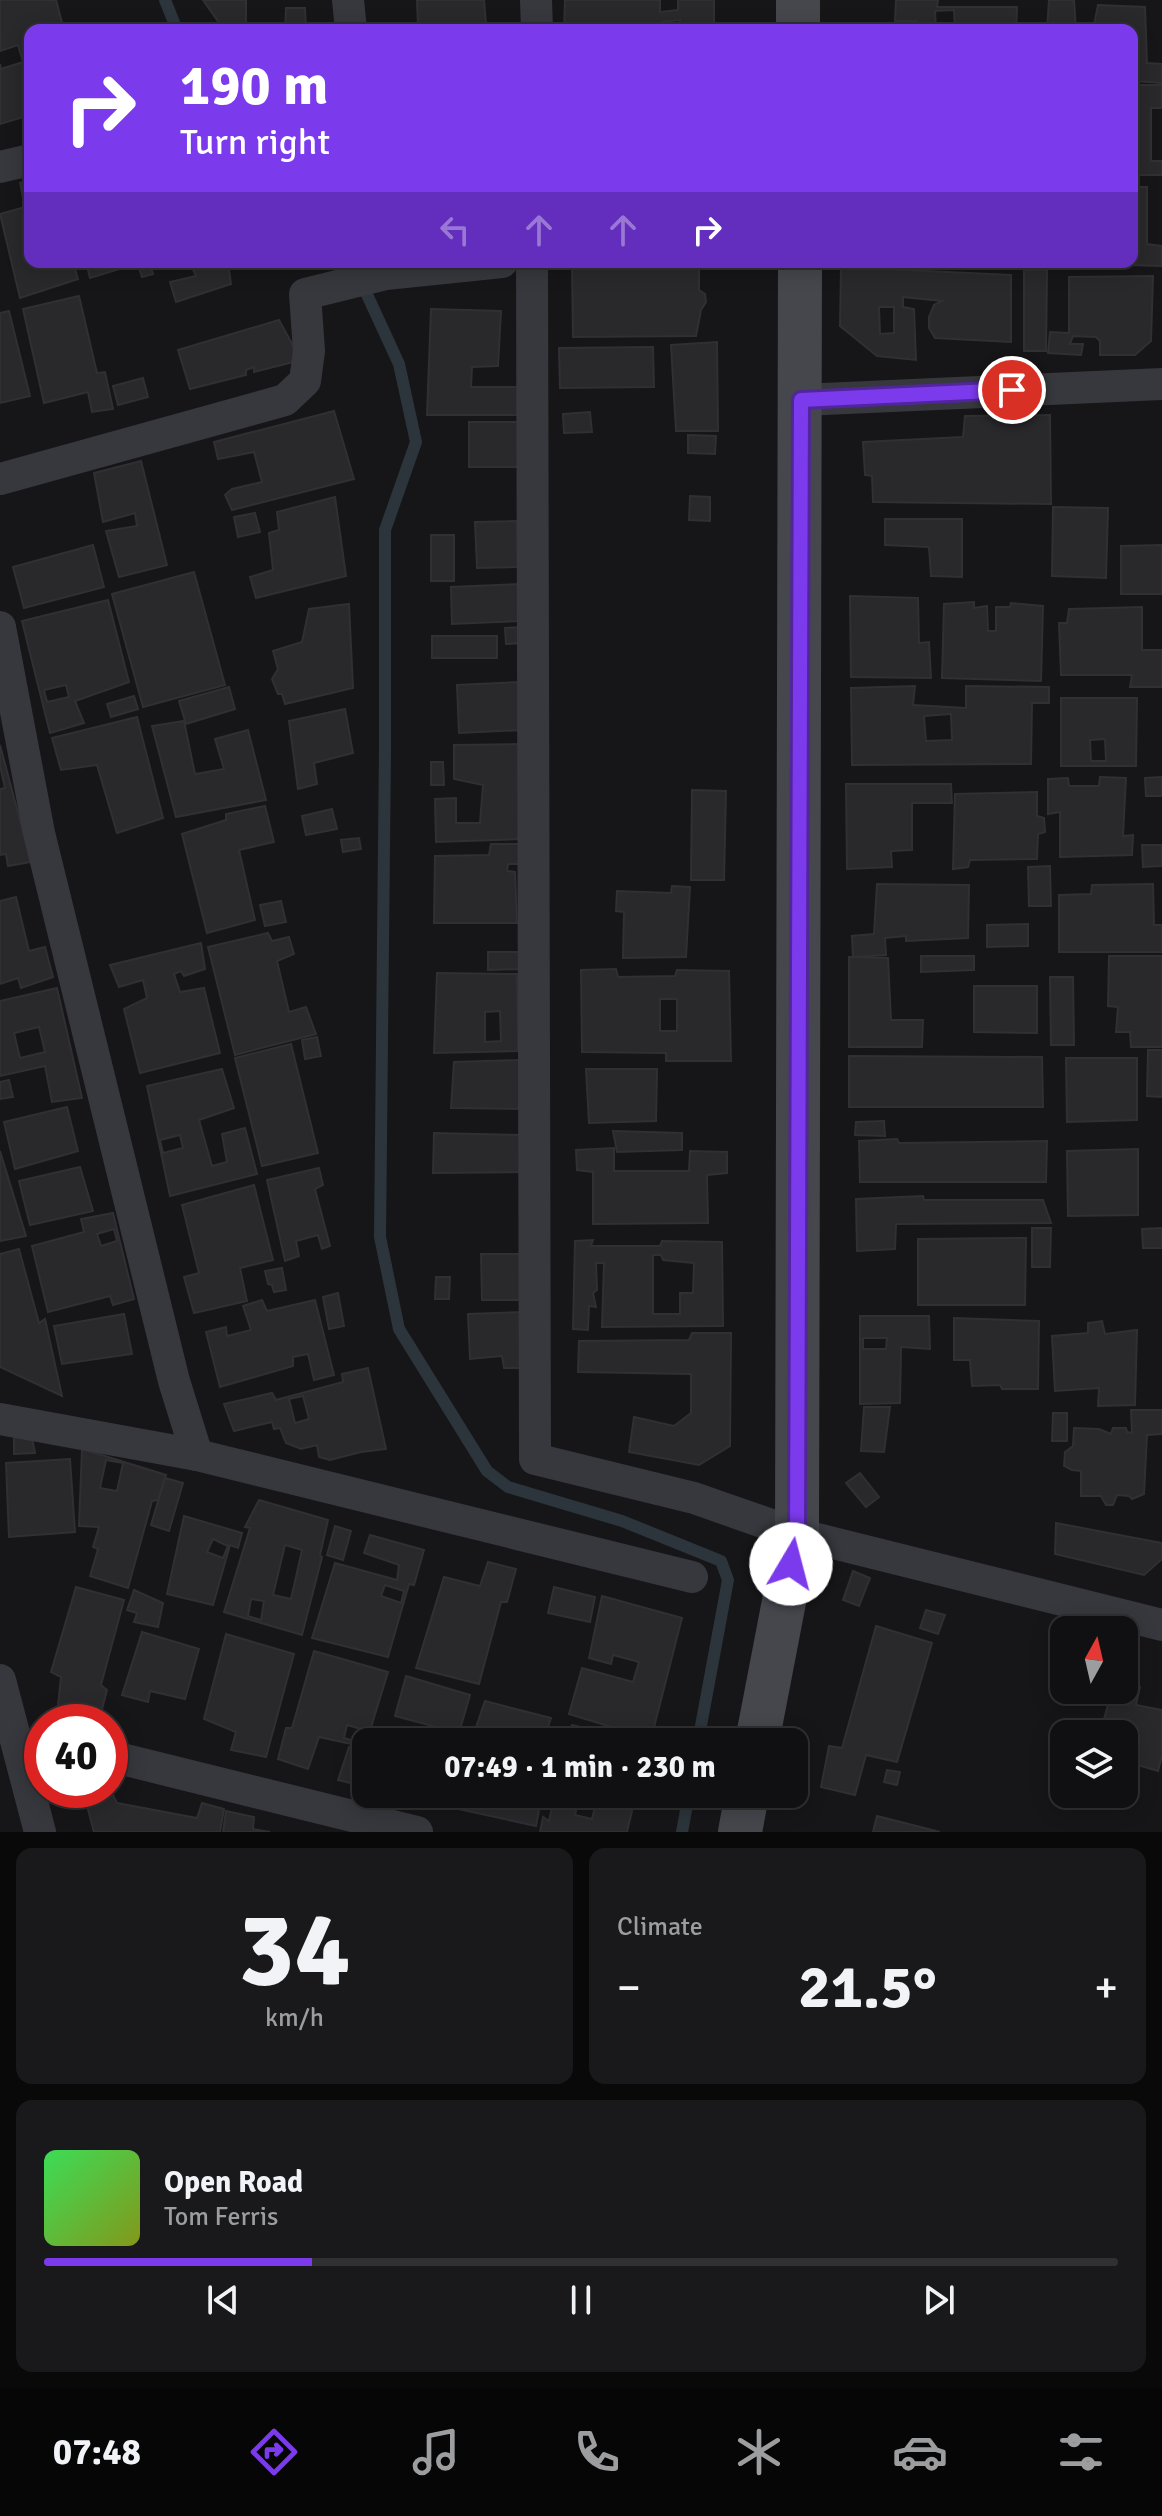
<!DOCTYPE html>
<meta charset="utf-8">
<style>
body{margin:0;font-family:Signika,sans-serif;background:#19191b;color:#f1f3f6;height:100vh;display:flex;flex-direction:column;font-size:30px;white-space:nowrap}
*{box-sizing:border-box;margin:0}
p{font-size:26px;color:#9c9d9f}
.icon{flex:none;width:44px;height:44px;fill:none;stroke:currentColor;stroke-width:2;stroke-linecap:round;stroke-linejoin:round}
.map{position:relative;height:1832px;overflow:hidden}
.side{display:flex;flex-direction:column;gap:16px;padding:16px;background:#09090a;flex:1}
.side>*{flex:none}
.banner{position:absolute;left:24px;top:24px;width:1114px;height:244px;border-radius:16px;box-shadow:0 4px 20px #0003,0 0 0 2px #303032;background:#7c3aed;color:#fff;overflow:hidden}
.needle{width:52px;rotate:8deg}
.tools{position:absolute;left:1050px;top:1616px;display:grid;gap:16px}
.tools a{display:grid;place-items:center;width:88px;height:88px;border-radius:16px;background:#101012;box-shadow:0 4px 20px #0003,0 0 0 2px #303032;font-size:40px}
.speed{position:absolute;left:24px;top:1704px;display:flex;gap:16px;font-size:40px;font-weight:700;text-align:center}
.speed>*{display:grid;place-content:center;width:104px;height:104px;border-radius:50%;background:#101012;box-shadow:0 4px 20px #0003,0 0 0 2px #303032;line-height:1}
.speed .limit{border:12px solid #d22;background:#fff;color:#111}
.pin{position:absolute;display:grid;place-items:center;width:68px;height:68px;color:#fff;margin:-34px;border:4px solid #fff;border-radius:50%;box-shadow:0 2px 8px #0007}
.me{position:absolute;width:88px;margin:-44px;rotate:8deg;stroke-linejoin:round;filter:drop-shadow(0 0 6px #0008)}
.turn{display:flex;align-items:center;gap:28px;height:168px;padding:0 24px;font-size:36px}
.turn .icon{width:104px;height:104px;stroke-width:2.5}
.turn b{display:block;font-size:56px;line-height:68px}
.lanes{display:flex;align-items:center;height:76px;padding:0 24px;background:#0003;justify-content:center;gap:40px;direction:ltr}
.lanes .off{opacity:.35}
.big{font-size:60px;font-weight:700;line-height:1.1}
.side .card{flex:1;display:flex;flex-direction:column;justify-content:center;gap:12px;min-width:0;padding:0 28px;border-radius:16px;background:#19191b}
.side .dial{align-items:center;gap:0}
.dial b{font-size:104px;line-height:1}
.song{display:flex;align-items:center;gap:24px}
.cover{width:96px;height:96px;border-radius:12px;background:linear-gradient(135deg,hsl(130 70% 55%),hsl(70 70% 35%))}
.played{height:8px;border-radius:4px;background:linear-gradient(90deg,#7c3aed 25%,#303032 25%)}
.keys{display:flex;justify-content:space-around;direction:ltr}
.heat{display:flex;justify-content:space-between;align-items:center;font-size:44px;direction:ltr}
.side .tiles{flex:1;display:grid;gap:16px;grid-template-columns:1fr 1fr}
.card:last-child{grid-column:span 2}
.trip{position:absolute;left:352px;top:1728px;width:456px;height:80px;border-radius:16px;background:#101012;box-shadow:0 4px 20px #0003,0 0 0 2px #303032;font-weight:700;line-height:80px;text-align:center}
.menu{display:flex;height:128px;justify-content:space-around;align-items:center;background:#060607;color:#9c9d9f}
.menu .icon{width:56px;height:56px}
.menu .active{color:#7c3aed}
.menu b{font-size:36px;color:#f1f3f6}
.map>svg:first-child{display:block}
</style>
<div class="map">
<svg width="1162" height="1832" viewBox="0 0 1162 1832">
<rect width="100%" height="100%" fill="#161618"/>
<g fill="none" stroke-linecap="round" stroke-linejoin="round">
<!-- stream -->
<g stroke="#2c353c" stroke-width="12">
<path d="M165 0 177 30"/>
<path d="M352 262 399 364 416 442 385 530V537"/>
<path d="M385 530V748L380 1237 399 1329 487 1471 508 1487 622 1521 721 1561 728 1580 698 1742"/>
<path d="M682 1832 689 1794"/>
</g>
</g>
<!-- building -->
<g fill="#29292c" stroke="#303034" stroke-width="2" fill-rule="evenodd">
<path d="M0 0H56L64 30H30V115L0 124V64L1 69 23 62 18 45 0 51Z"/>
<path d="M203 0H246V30H224Z"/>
<path d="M417 0H484L486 24 418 26Z"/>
<path d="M565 0H660V12L678 10V0H714V30H680V20L662 22 661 30H564Z"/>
<path d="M896 0H938L937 7H1017L1016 30H955L954 10 935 11 936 30H917V21H895Z"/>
<path d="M1049 0H1074L1076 30H1047Z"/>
<path d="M1098 5 1145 7 1147 63 1162 64V83L1134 81 1132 30H1093Z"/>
<path d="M286 8H305L306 30H280H285Z"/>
<path d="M1132 85H1162V108H1151V161H1162V175H1132Z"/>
<path d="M30 180V262H73L78 279 20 298 0 214 25 207 20 183Z"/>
<path d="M1132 187H1147V244L1162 246V266L1130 265V262H1132Z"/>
<path d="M86 262H128L129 266 90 278Z"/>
<path d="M137 262H149L153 274 142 277Z"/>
<path d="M166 262H228L231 284 176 302 170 282 196 276 191 265 168 269Z"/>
<path d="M572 262 699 263V290L705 294 706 302 701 310 696 336 573 337Z"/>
<path d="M841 267 1011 275V342L935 338 929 328V317L934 305 942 301 903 297V307L914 309 916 360 877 356 840 326ZM879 307H894V333L880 334Z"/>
<path d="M1024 270H1047L1046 351H1024Z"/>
<path d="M1153 276 1151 341 1135 355H1100V341L1096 337 1073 336 1070 344H1083L1081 355 1048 353 1050 332 1069 333V277Z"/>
<path d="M79 296 97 373 105 372 113 409 92 412 88 392 44 403 23 309Z"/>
<path d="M431 309 501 311 498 366 472 367 471 387H524L522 415H427Z"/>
<path d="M9 311 30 396 0 403V313Z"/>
<path d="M279 320 301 360 254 372V367L246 370V375L190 389 178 350Z"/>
<path d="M717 342 718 431H676L671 345Z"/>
<path d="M653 347 654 387 560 388 559 348Z"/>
<path d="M143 378 148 397 118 405 113 386Z"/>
<path d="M334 411 354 479 232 510 225 495 232 489 262 482 254 452 218 459 214 442Z"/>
<path d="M590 412 592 432 564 433 563 414Z"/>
<path d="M1050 415 1051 504 873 502 872 476 865 475 863 442 963 437 965 416Z"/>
<rect x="469" y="422" width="49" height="45"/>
<path d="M688 435 716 436 715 454 688 453Z"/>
<path d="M141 461 167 565 119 577 106 531 137 526 135 513 103 522 94 473Z"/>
<path d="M690 496 710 497V521L689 520Z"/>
<path d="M335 497 346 576 256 598 250 577 273 570 269 533 279 530 277 512Z"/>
<path d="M1053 507 1108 508 1106 578 1052 576Z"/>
<path d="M255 513 260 532 238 537 234 517Z"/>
<path d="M885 519H962V577L931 576 929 547 885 545Z"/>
<path d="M517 521 518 567 477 568 475 522Z"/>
<rect x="431" y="535" width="23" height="46"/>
<path d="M93 545 104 587 24 608 13 567Z"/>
<path d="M1162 545V594H1121V546Z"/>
<path d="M194 572 225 685 143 707 112 594Z"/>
<path d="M520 584 521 621 452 624 451 587Z"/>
<path d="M850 596 918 598 919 643 929 642 931 678 851 677Z"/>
<path d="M108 600 129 682 75 701 84 723 50 733 22 621ZM66 685 69 697 47 702 44 690Z"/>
<path d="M974 602V608L987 606 988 631H996V607H1010L1011 603 1043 606 1041 681 942 678 944 604Z"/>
<path d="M349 604 353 688 285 704 282 694H278L272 679 278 669 273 651 302 642 309 609Z"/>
<path d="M1142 607V650H1162V687H1130L1132 675H1061L1059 623H1067L1069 609Z"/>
<path d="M521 627 522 643 506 644 505 628Z"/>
<rect x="432" y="636" width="65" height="22"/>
<path d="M520 682 523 730 459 733 457 685Z"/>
<path d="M915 686 913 705 966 708V686L1049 687V703H1032L1031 764 852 765 851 688ZM951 714 952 740 926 741 924 716Z"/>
<path d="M229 687 235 709 186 724 179 701Z"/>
<path d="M134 696 138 709 111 717 107 704Z"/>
<path d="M1061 698H1137L1136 766H1061ZM1105 739 1106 761H1091L1090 740Z"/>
<path d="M345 709 353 753 314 763 317 784 298 789 289 721Z"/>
<path d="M137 717 163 818 117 833 97 765 61 770 52 738Z"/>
<path d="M184 721 195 774 224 769 215 739 248 730 266 800 176 817 152 726Z"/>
<path d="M522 744 523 839 436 842 435 799 456 798V823H480L483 785 454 779V745Z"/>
<path d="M0 745 31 862 8 866 6 854 0 855V789L5 788 0 766Z"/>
<path d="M431 762H443L444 785H431Z"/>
<path d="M1100 777 1126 778 1123 836 1133 835 1132 855 1060 857V812L1048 814V779L1068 778 1069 786H1099Z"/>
<path d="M1162 777V796H1146L1145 778Z"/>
<path d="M846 784H951L952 803H912V850L891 851 892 867 847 869Z"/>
<path d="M692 790 726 791 724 880H691Z"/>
<path d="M1037 792V816L1044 818 1045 832 1038 834 1037 859 970 860 968 867 953 869 955 794Z"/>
<path d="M265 806 274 842 239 850 255 920 207 933 182 834 226 820V814Z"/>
<path d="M332 809 337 829 306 835 302 816Z"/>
<path d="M359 838 361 849 343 852 341 840Z"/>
<path d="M491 844H520V864H508L507 871 515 872 517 923H434L435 856 489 855Z"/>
<path d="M1142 845H1162V866L1143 867Z"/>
<path d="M1050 866 1051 906H1029L1028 867Z"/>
<path d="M877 884 969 885 968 938 906 941V936L885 938 886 955 853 957 852 936 874 934Z"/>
<path d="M1153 884 1154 925H1162V952H1059V895L1091 894 1092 885Z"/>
<path d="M672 886 690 887 686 957 623 958 624 912 616 911 617 891 671 893Z"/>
<path d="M16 897 29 951 45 947 53 977 21 988 18 978 0 984V901Z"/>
<path d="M281 901 286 922 265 926 260 905Z"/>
<path d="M1028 924V946L987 947V925Z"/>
<path d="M268 933 272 941 289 937 294 954 277 961 289 1012 306 1007 316 1034 235 1055 208 947Z"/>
<path d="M201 943 205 969 184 976 181 971 174 974 180 992 204 988 220 1053 140 1073 124 1009 147 998 143 980 119 987 110 965Z"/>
<path d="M488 952H522V969L488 970Z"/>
<path d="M921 956H974V970L921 972Z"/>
<path d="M1109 956H1162V1047H1131L1130 1032H1116L1118 1007 1108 1006Z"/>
<path d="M849 957 888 958 891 1020H923L922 1047H849Z"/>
<path d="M616 969 618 977 675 976 677 970 729 971 731 1061H666V1053L582 1052 581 970ZM660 999H677V1031H660Z"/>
<path d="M437 973 517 974 518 1051 434 1053ZM500 1011 501 1041 485 1042V1012Z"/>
<path d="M1050 977H1073L1074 1045H1051Z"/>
<path d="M974 986H1037V1033L974 1032Z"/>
<path d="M57 988 82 1098 52 1102 45 1066 0 1076V1001ZM39 1027 45 1052 20 1058 14 1033Z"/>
<path d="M317 1037 321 1056 305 1059 302 1040Z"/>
<path d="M291 1044 318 1153 262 1166 235 1058Z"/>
<path d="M1148 1050H1162V1097L1147 1096Z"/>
<path d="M849 1056 1042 1057 1043 1107H849Z"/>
<path d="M1066 1058H1137V1120L1067 1122Z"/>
<path d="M522 1060 519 1109 451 1108 454 1062Z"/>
<path d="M222 1069 234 1108 199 1120 212 1166 227 1162 222 1134 245 1128 257 1174 170 1196 147 1086ZM180 1135 183 1148 163 1153 160 1140Z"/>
<path d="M586 1069H657L656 1121 589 1123Z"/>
<path d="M9 1080 13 1097 0 1099V1082Z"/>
<path d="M67 1107 78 1151 15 1169 4 1122Z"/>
<path d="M884 1121 885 1136 855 1135 856 1122Z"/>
<path d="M613 1131 682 1133V1150L617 1152Z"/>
<path d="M434 1133 522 1135V1172L433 1173Z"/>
<path d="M897 1139 899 1143 1047 1141 1046 1182H860L859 1141Z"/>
<path d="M614 1148V1171H689L690 1151 727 1152V1173L707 1175 708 1223 593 1224V1172L577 1170 576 1150Z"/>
<path d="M1138 1149V1215L1068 1216 1067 1151Z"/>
<path d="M0 1151 26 1236 0 1241Z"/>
<path d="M80 1167 93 1211 30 1225 19 1181Z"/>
<path d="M319 1168 323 1185 315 1189 330 1246 322 1249 318 1235 296 1241 299 1256 285 1261 267 1180Z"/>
<path d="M254 1185 273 1260 240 1268 247 1301 194 1313 184 1277 199 1273 182 1205Z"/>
<path d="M923 1196 924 1200H1043L1051 1223 896 1224 895 1249 857 1251 856 1199Z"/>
<path d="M113 1213 134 1299 113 1305 110 1296 48 1312 32 1246 84 1232 81 1219ZM114 1229 117 1241 101 1246 97 1234Z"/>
<path d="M1032 1228H1051L1050 1267H1032Z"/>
<path d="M1162 1228V1248H1143L1142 1229Z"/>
<path d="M1026 1238 1025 1305H918V1239Z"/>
<path d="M593 1240 591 1246H660L662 1241 722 1242 723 1326 602 1327 604 1263H596L597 1290 593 1293 596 1307 589 1306 588 1330 573 1329 575 1241ZM653 1255H661L663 1260 694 1263 693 1293H680V1314H653Z"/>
<path d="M19 1249 39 1323 45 1319 62 1396 0 1367V1254Z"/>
<path d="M481 1254H525V1300H482Z"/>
<path d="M282 1268 286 1290 274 1292 272 1285 268 1284 265 1271Z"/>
<path d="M436 1277H450L449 1299H435Z"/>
<path d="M338 1293 344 1326 329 1329 323 1297Z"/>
<path d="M262 1300 267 1311 315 1300 334 1375 314 1380 308 1354 293 1357V1366L220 1387 206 1332 226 1327 227 1336 251 1330 243 1306Z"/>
<path d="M525 1312 524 1368H504L502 1356 470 1359 468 1314Z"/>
<path d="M124 1314 132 1354 62 1364 54 1326Z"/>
<path d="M860 1316H929L930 1349 901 1347 900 1403 860 1404ZM863 1338H887L886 1349H863Z"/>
<path d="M954 1318 1039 1321 1038 1389H1002L1000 1385 972 1386 970 1360H954Z"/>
<path d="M1102 1321 1105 1334 1137 1330 1135 1405 1098 1406 1099 1388 1055 1391 1052 1336 1088 1333V1323Z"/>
<path d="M692 1333H731L730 1446 699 1465 629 1452 634 1417 674 1426 691 1413V1374L578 1372 579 1341 689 1340Z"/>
<path d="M368 1368 386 1449 361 1452 330 1460 319 1457 317 1445 301 1449 286 1443 280 1428 274 1429 272 1422 234 1431 224 1404 272 1393 276 1400 343 1382 342 1374ZM303 1396 309 1419 295 1423 289 1399Z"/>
<path d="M864 1407H890L884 1452 861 1451Z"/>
<path d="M1131 1410H1162V1434L1147 1435 1144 1494 1132 1499 1129 1496 1117 1495 1113 1505H1106L1101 1496H1081V1471L1072 1470 1064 1466 1065 1452 1073 1446 1074 1428 1099 1429 1111 1434 1113 1428H1126L1127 1432 1132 1433Z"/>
<path d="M1053 1413H1067V1441H1052Z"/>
<path d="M14 1435 32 1438 35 1453 14 1454Z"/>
<path d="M82 1449 166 1475 158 1500 152 1501 128 1588 90 1576 98 1549 93 1547 99 1527 79 1526ZM106 1460 123 1463 117 1491 100 1488Z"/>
<path d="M70 1459 75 1532 9 1537 6 1463Z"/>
<path d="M860 1473 879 1497 866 1507 846 1483Z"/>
<path d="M165 1478 183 1483 169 1531 151 1525Z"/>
<path d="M259 1500 328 1520 320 1555 322 1557 302 1635 224 1612 250 1528 245 1527ZM285 1545 302 1550 291 1599 273 1595ZM251 1599 264 1601 261 1620 248 1616Z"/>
<path d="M184 1516 242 1533 238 1548 230 1545 213 1605 167 1594ZM213 1539 228 1546 223 1558 207 1552Z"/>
<path d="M1056 1523 1162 1543V1559L1144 1575 1055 1554Z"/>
<path d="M335 1526 351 1531 343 1560 327 1555Z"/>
<path d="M370 1535 424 1550 414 1585 409 1584 388 1657 312 1638 335 1563 397 1580 399 1565 364 1553ZM385 1585 404 1591 401 1603 381 1596Z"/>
<path d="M488 1562 516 1569 507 1602H501L479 1684 416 1668 444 1577 480 1586Z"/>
<path d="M853 1571 870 1578 859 1606 843 1600Z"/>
<path d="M76 1587 124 1600 101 1685 107 1690 100 1717 58 1705 61 1677 51 1672Z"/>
<path d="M554 1587 595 1597 590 1622 548 1613Z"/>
<path d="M134 1590 163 1603 158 1627 134 1622 137 1613 127 1610Z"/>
<path d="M602 1596 682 1618 651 1739 569 1714 582 1668 633 1682 639 1662 613 1655 611 1664 589 1658Z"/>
<path d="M926 1610 945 1615 938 1634 920 1628Z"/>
<path d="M876 1626 932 1643 897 1762 866 1755 855 1795 821 1787 829 1746 842 1748Z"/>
<path d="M142 1632 199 1649 185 1699 150 1691 148 1702 122 1695Z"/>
<path d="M226 1634 294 1654 266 1757 231 1750 236 1732 204 1719Z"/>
<path d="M314 1651 388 1672 365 1747 319 1737 308 1769 278 1759 286 1728H292ZM347 1725 368 1731 364 1744 344 1738Z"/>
<path d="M406 1676 470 1695 459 1733 395 1716Z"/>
<path d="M1124 1682 1140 1687 1136 1705 1162 1710V1756L1158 1771 1124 1761V1734H1100L1112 1690H1124Z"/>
<path d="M485 1701 551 1718 543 1742H471Z"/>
<path d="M572 1725 610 1734 615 1730 649 1740 648 1742H568Z"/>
<path d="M349 1747 366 1751V1787L338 1780Z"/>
<path d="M887 1770 900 1772 897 1785 884 1782Z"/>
<path d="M408 1794H447L443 1805 408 1796Z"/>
<path d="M453 1794H514L541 1800 536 1826 449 1807Z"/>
<path d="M555 1794H580L575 1815 592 1819 598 1794H636L627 1832H540L543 1817 549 1821Z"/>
<path d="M113 1795 117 1803 197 1818 202 1803 224 1809 220 1832H94L85 1798Z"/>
<path d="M226 1811 254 1817 253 1829 270 1832H223Z"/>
<path d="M877 1816 940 1832H873Z"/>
</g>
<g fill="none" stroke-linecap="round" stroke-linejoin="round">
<!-- street -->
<g stroke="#37383d" stroke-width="32">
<path d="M348 0 351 30"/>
<path d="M536 0 537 30"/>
<path d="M0 167 30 160"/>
<path d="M532 262 535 1459 694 1498 797 1534 1162 1625"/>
<path d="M801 400 1162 384"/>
<path d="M0 479 285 400 305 381 309 351 305 294 386 274 502 262"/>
<path d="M0 627 39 833 174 1381 197 1455"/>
<path d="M0 1419 197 1455 692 1577"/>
<path d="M0 1680 40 1832"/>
<path d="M110 1756 417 1832"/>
</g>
<!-- secondary -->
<g stroke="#45474d" stroke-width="44">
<path d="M798 0V30"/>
<path d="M757 1742 797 1534 800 262"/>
<path d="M740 1832 747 1794"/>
</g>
</g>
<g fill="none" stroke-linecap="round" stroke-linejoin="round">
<!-- route casing -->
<g stroke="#51269a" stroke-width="20">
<path id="route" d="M791 1564 797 1534 801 400 1012 390"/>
</g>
<!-- route -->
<use href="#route" stroke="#7c3aed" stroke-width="14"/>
</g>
</svg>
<div class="tools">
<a><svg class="needle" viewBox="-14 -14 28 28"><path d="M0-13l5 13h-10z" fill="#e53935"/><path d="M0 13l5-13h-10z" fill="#9c9d9f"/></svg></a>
<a><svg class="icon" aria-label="layers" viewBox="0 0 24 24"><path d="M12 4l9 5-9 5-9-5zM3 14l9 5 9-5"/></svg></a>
</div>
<div class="speed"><div class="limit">40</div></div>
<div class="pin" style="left:1012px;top:390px;background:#d93025"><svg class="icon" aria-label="arrive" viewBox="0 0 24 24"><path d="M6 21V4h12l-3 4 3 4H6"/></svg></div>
<svg class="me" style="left:791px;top:1564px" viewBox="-20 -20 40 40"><circle r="19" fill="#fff"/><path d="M0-13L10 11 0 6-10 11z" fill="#7c3aed"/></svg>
<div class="trip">07:49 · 1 min · 230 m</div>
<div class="banner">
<div class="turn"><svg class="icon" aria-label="right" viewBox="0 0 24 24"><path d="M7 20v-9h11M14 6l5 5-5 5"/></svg><div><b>190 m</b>Turn right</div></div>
<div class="lanes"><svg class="icon off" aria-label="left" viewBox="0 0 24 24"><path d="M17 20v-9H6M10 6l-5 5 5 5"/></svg><svg class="icon off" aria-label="ahead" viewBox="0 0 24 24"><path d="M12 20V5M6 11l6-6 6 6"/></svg><svg class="icon off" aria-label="ahead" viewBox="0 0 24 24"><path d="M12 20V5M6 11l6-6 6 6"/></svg><svg class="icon" aria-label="right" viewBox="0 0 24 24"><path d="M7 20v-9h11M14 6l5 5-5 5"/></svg></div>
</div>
</div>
<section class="side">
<div class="tiles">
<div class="card dial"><b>34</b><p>km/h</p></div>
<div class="card"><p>Climate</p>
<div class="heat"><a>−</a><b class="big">21.5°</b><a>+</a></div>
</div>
<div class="card">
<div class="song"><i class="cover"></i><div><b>Open Road</b><p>Tom Ferris</p></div></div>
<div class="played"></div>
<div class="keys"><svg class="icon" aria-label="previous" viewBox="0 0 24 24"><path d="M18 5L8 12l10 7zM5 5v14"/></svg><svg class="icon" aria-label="pause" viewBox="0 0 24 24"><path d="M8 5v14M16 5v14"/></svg><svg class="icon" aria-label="next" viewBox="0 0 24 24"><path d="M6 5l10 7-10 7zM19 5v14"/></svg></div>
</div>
</div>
</section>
<nav class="menu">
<b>07:48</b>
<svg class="icon active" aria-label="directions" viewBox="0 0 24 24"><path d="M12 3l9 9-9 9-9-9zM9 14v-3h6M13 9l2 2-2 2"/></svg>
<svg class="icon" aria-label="music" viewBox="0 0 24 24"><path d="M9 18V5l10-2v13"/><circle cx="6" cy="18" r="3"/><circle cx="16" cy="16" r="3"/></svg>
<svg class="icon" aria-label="phone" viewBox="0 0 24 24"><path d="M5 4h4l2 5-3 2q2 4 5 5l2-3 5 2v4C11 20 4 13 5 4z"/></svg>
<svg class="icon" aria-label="climate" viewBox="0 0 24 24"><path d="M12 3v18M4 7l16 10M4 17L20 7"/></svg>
<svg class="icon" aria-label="car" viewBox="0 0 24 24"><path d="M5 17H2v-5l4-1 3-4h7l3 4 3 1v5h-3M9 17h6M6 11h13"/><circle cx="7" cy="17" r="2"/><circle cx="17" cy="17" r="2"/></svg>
<svg class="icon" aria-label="filters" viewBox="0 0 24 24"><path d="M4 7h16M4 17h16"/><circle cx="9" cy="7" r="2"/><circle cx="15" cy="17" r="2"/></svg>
</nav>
